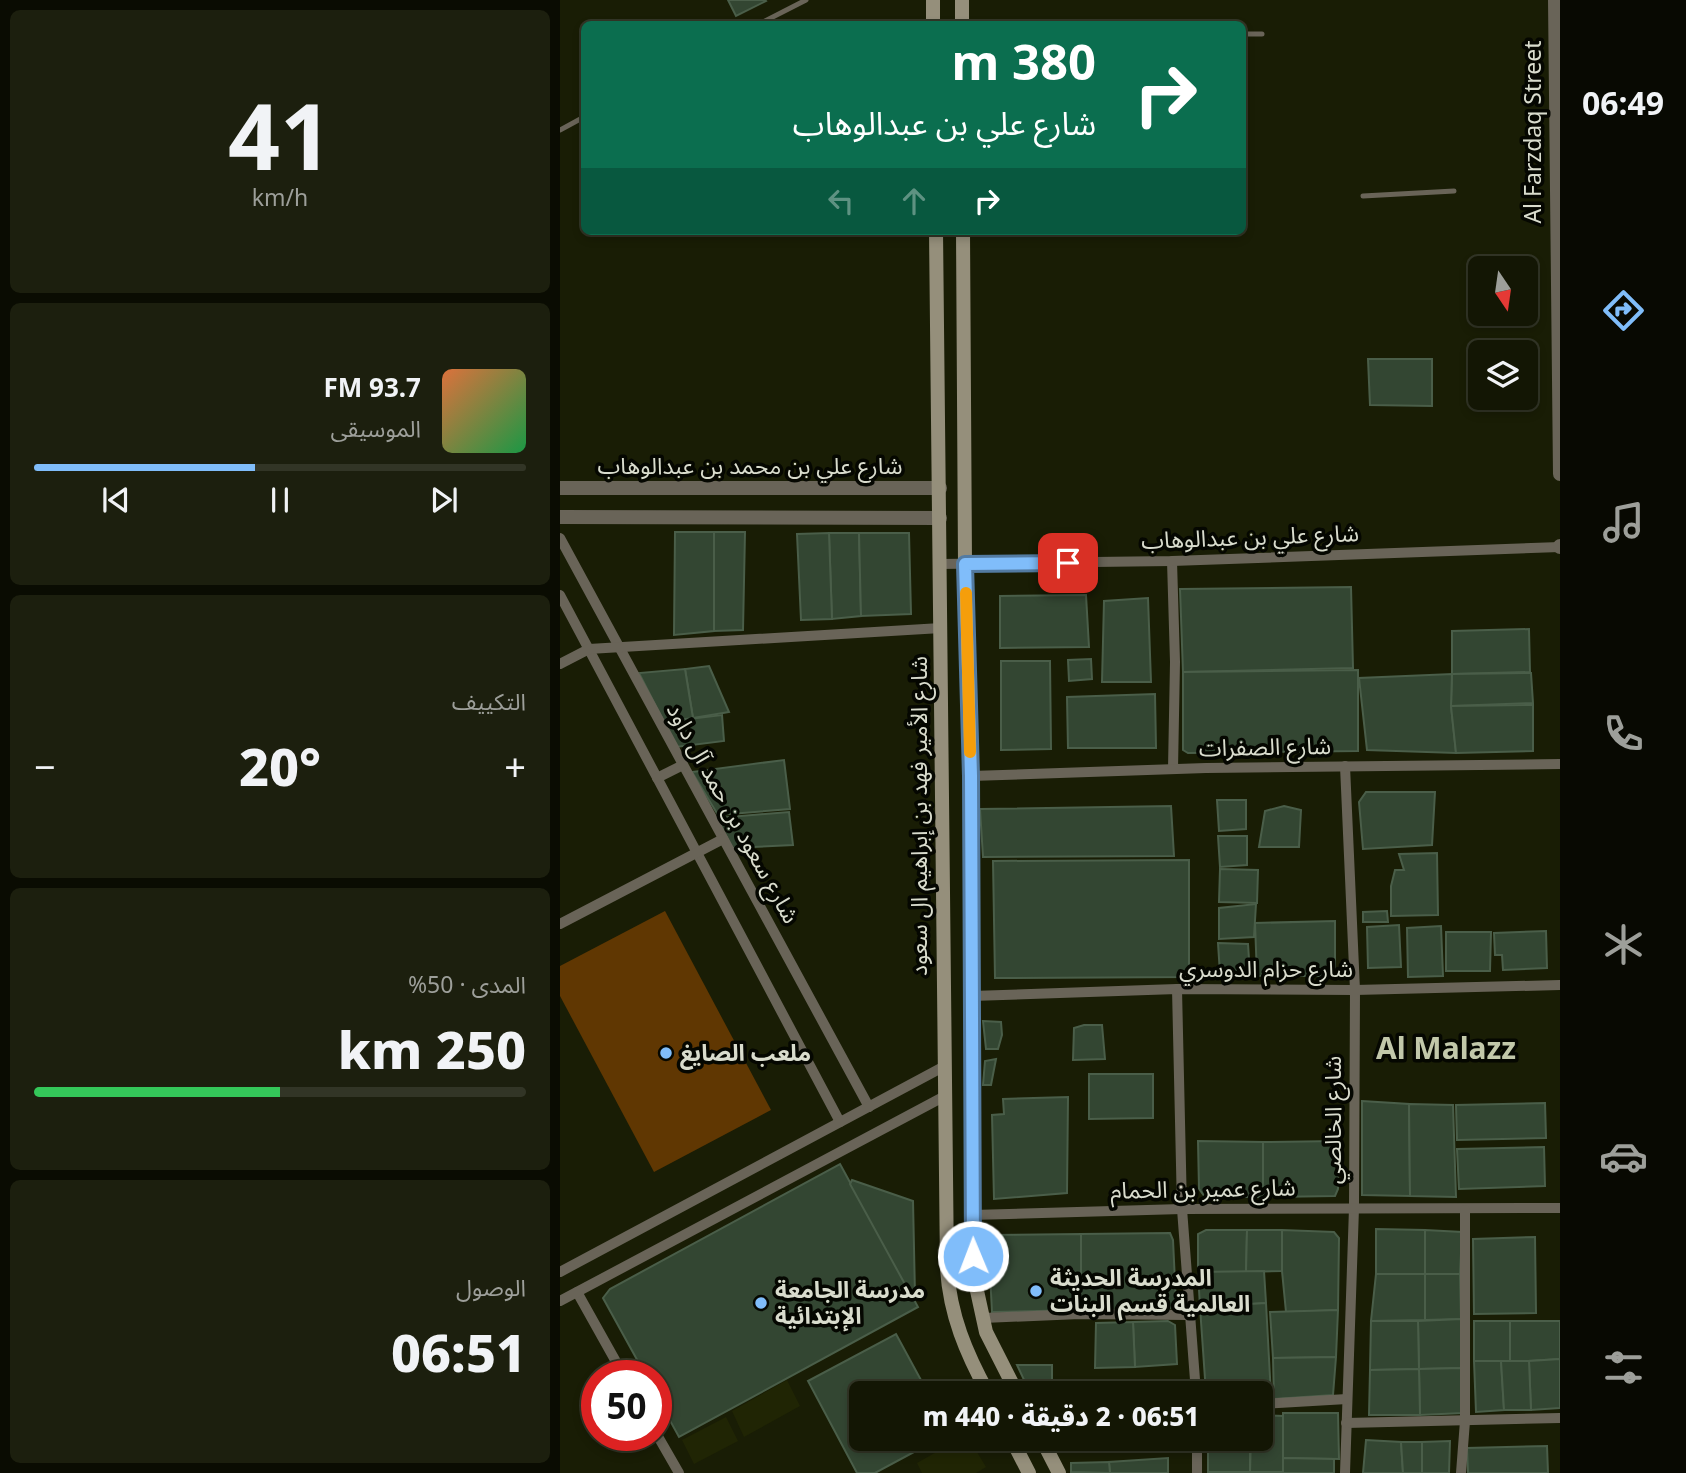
<!DOCTYPE html>
<html lang="ar">
<meta charset="utf-8">
<style>
body{margin:0;font-family:"Noto Sans","Noto Sans Arabic",sans-serif;background:#1c1f0e;color:#f1f3f6;direction:rtl;height:100vh;display:flex;flex-direction:column;font-size:26px;white-space:nowrap}
*{box-sizing:border-box;margin:0}
p{font-size:23px;color:#9d9f9a}
.icon{flex:none;width:38px;height:38px;fill:none;stroke:currentColor;stroke-width:2;stroke-linecap:round;stroke-linejoin:round}
.map{position:relative;flex:1;overflow:hidden;direction:ltr}
.panel{display:flex;flex-direction:column;gap:10px;padding:10px;background:#0a0c02;width:560px}
.panel>*{flex:none}
.banner{position:absolute;left:21px;top:21px;width:665px;height:214px;border-radius:10px;box-shadow:0 4px 10px #0003,0 0 0 2px #323526;direction:rtl;background:#0b6e4f;color:#fff;overflow:hidden}
.needle{width:46px;rotate:167deg}
.controls{position:absolute;left:908px;top:256px;display:grid;gap:14px}
.controls a{display:grid;place-items:center;width:70px;height:70px;border-radius:10px;background:#131604;box-shadow:0 4px 10px #0003,0 0 0 2px #323526;font-size:35px}
.speed{position:absolute;left:21px;top:1360px;display:flex;gap:14px;font-size:35px;font-weight:700;text-align:center}
.speed>*{display:grid;place-content:center;width:91px;height:91px;border-radius:50%;background:#131604;box-shadow:0 4px 10px #0003,0 0 0 2px #323526;line-height:1}
.speed .limit{border:10px solid #d22;background:#fff;color:#111}
.pin{position:absolute;display:grid;place-items:center;width:60px;height:60px;color:#fff;margin:-30px;border-radius:14px;box-shadow:0 4px 10px #0006}
.me{position:absolute;width:77px;margin:-38px;rotate:359deg;stroke-linejoin:round;filter:drop-shadow(0 0 5px #0008)}
.turn{display:flex;align-items:center;gap:24px;height:147px;padding:0 35px;font-size:32px}
.turn .icon{width:91px;height:91px;stroke-width:2.5}
.turn b{display:block;font-size:49px;line-height:60px}
.lanes{display:flex;align-items:center;height:66px;padding:0 35px;background:#0003;justify-content:center;gap:35px;direction:ltr}
.lanes .off{opacity:.35}
.big{font-size:52px;font-weight:800;line-height:1.1}
.panel .card{flex:1;display:flex;flex-direction:column;justify-content:center;gap:10px;min-width:0;padding:0 24px;border-radius:10px;background:#1c1f0e}
.panel .dial{align-items:center;gap:0}
.dial b{font-size:91px;line-height:1}
.song{display:flex;align-items:center;gap:21px}
.cover{width:84px;height:84px;border-radius:10px;background:linear-gradient(135deg,hsl(20 70% 55%),hsl(140 70% 35%))}
.played{height:7px;border-radius:4px;background:linear-gradient(90deg,#80bdfa 45%,#323526 45%)}
.keys{display:flex;justify-content:space-around;direction:ltr}
.heat{display:flex;justify-content:space-between;align-items:center;font-size:38px;direction:ltr}
.charge{height:10px;border-radius:5px;background:linear-gradient(90deg,#34c759 50%,#323526 0)}
.trip{position:absolute;left:289px;top:1381px;width:424px;height:70px;border-radius:10px;background:#131604;box-shadow:0 4px 10px #0003,0 0 0 2px #323526;font-weight:800;line-height:70px;text-align:center;direction:rtl}
main{display:flex;flex:1;min-height:0}
.tabs{display:flex;flex-direction:column;width:126px;justify-content:space-around;align-items:center;background:#080902;color:#9d9f9a}
.tabs .icon{width:49px;height:49px}
.tabs .current{color:#80bdfa}
.tabs b{font-size:32px;color:#f1f3f6}
.map>svg:first-child{display:block}
</style>
<main>
<nav class="tabs">
<b>06:49</b>
<svg class="icon current" aria-label="directions" viewBox="0 0 24 24"><path d="M12 3l9 9-9 9-9-9zM9 14v-3h6M13 9l2 2-2 2"/></svg>
<svg class="icon" aria-label="music" viewBox="0 0 24 24"><path d="M9 18V5l10-2v13"/><circle cx="6" cy="18" r="3"/><circle cx="16" cy="16" r="3"/></svg>
<svg class="icon" aria-label="phone" viewBox="0 0 24 24"><path d="M5 4h4l2 5-3 2q2 4 5 5l2-3 5 2v4C11 20 4 13 5 4z"/></svg>
<svg class="icon" aria-label="climate" viewBox="0 0 24 24"><path d="M12 3v18M4 7l16 10M4 17L20 7"/></svg>
<svg class="icon" aria-label="car" viewBox="0 0 24 24"><path d="M5 17H2v-5l4-1 3-4h7l3 4 3 1v5h-3M9 17h6M6 11h13"/><circle cx="7" cy="17" r="2"/><circle cx="17" cy="17" r="2"/></svg>
<svg class="icon" aria-label="filters" viewBox="0 0 24 24"><path d="M4 7h16M4 17h16"/><circle cx="9" cy="7" r="2"/><circle cx="15" cy="17" r="2"/></svg>
</nav>
<div class="map">
<svg width="1000" height="1473" viewBox="0 0 1000 1473">
<rect width="100%" height="100%" fill="#191d05"/>
<!-- built -->
<g fill="#202504">
<path d="M227 1380 240 1406 184 1437 172 1411Z"/>
<path d="M166 1417 178 1441 134 1464 122 1440Z"/>
<path d="M401 1438 409 1439 426 1467 416 1473H362L357 1463Z"/>
</g>
<!-- green -->
<path fill="#603702" d="M105 911 211 1110 94 1172 0 996V966Z"/>
<!-- building -->
<g fill="#334632" stroke="#4a5e49" stroke-width="2">
<path d="M168 0H205L206 1 176 16Z"/>
<path d="M808 359H872V406L810 405Z"/>
<path d="M115 532H154V631L114 635Z"/>
<path d="M154 532H185L183 630 154 631Z"/>
<path d="M269 533H299L301 616 272 619Z"/>
<path d="M269 533 272 619 241 620 237 534Z"/>
<path d="M299 533H349L351 614 301 616Z"/>
<path d="M791 587 793 668 623 672 620 589Z"/>
<path d="M526 595 529 647 440 648V596Z"/>
<path d="M588 598 591 682H542L544 601Z"/>
<path d="M969 629 970 672 892 674V631Z"/>
<path d="M531 659 532 679 509 681 508 660Z"/>
<path d="M441 661H490L491 749 441 750Z"/>
<path d="M149 666 169 712 133 718 125 669Z"/>
<path d="M125 669 133 718 104 722 79 673Z"/>
<path d="M798 670V751L628 753 623 750V672Z"/>
<path d="M971 673 973 703 891 706 892 674Z"/>
<path d="M892 674 891 706 896 753 807 750 799 678Z"/>
<path d="M595 694 596 748H508L507 697Z"/>
<path d="M973 705V751L896 753 891 706Z"/>
<path d="M162 715 164 741 116 747 104 722Z"/>
<path d="M224 760 230 809 158 815 132 772Z"/>
<path d="M806 792H875L872 845 803 849 799 802Z"/>
<path d="M657 800H686V829L659 831Z"/>
<path d="M611 806 614 856 423 857 420 809Z"/>
<path d="M724 806 741 810 739 847H699L705 811Z"/>
<path d="M229 812 233 845 172 848 157 818Z"/>
<path d="M658 836H687V865L660 867Z"/>
<path d="M877 853 878 915 831 916V886L835 870H844L839 854Z"/>
<path d="M629 860V977L435 978 433 861Z"/>
<path d="M660 869 698 870 697 903 659 902Z"/>
<path d="M696 904 694 937 659 939V908Z"/>
<path d="M827 911 828 922H803V912Z"/>
<path d="M775 921V976H697L695 923Z"/>
<path d="M839 925 841 967 808 968 807 927Z"/>
<path d="M881 926 883 976 848 977 847 928Z"/>
<path d="M986 931 987 968 943 970 942 955H935L934 933Z"/>
<path d="M886 932H931L930 971H886Z"/>
<path d="M658 943 688 944 690 974H660Z"/>
<path d="M423 1021 441 1022 442 1035 438 1049H426Z"/>
<path d="M524 1025H542L545 1059 513 1060 514 1028Z"/>
<path d="M436 1059 431 1085H423L425 1061Z"/>
<path d="M529 1074H593V1118L529 1119Z"/>
<path d="M508 1097 507 1193 434 1199 432 1115 444 1114 443 1099Z"/>
<path d="M802 1101 849 1104 850 1196 802 1195Z"/>
<path d="M985 1103 986 1138 897 1140 896 1105Z"/>
<path d="M849 1104 893 1105 896 1197 850 1196Z"/>
<path d="M638 1141 703 1142V1197H645L639 1189Z"/>
<path d="M778 1141V1189L775 1196 703 1197V1142Z"/>
<path d="M984 1147 985 1186 899 1189 897 1149Z"/>
<path d="M280 1164 358 1307 119 1437 96 1395V1376H86L43 1298 50 1289Z"/>
<path d="M292 1180 353 1201 355 1295 352 1297 290 1184Z"/>
<path d="M816 1229 865 1230V1274H816Z"/>
<path d="M646 1230H687L686 1272H638V1234Z"/>
<path d="M687 1230H722V1271L686 1272Z"/>
<path d="M722 1230 774 1232 779 1238 778 1310 726 1312 722 1271Z"/>
<path d="M865 1230 902 1232 900 1274H865Z"/>
<path d="M610 1233 613 1240 616 1303 609 1309 521 1310V1234Z"/>
<path d="M521 1234V1310L432 1312 428 1235Z"/>
<path d="M975 1237 976 1313 914 1314 913 1239Z"/>
<path d="M704 1271 706 1303 640 1307 638 1272Z"/>
<path d="M816 1274H865V1320L811 1321Z"/>
<path d="M865 1274H900L901 1319 865 1320Z"/>
<path d="M706 1303 711 1396H700V1393H646L640 1307Z"/>
<path d="M778 1310 776 1357 713 1358 710 1312Z"/>
<path d="M901 1319 902 1368 859 1369 858 1321Z"/>
<path d="M608 1321 615 1325 617 1364 575 1367 573 1322Z"/>
<path d="M811 1321H858L859 1369 810 1370Z"/>
<path d="M914 1321H950V1362L914 1361Z"/>
<path d="M950 1321H1000V1359L950 1362Z"/>
<path d="M573 1322 575 1367 535 1368 536 1323Z"/>
<path d="M336 1334 368 1393H301V1438H380L315 1473H297L248 1381Z"/>
<path d="M776 1357 773 1395 714 1399 713 1358Z"/>
<path d="M1000 1359V1408L971 1410 969 1361Z"/>
<path d="M914 1361H941L944 1410 916 1412Z"/>
<path d="M941 1361H969L971 1410H944Z"/>
<path d="M457 1365H492V1381L465 1382Z"/>
<path d="M902 1368 903 1413 860 1415 859 1369Z"/>
<path d="M859 1369 860 1415H809L810 1370Z"/>
<path d="M500 1380H524L525 1393H501Z"/>
<path d="M723 1413H778L779 1459 723 1458Z"/>
<path d="M700 1415 723 1416V1472H690L691 1438H700Z"/>
<path d="M498 1438H550L551 1452 500 1451Z"/>
<path d="M550 1438H607V1449L551 1452Z"/>
<rect x="648" y="1438" width="42" height="34"/>
<path d="M806 1440 841 1442 843 1473H803Z"/>
<path d="M890 1441 889 1473H862V1442Z"/>
<path d="M841 1442H862V1473H843Z"/>
<path d="M987 1446 988 1473H908L907 1448Z"/>
<path d="M608 1458V1473H550L549 1462Z"/>
<path d="M723 1458 774 1459V1473H723Z"/>
<path d="M549 1462 550 1473 511 1472V1463Z"/>
<rect x="648" y="1472" width="75" height="1"/>
</g>
<g fill="none" stroke-linecap="round" stroke-linejoin="round">
<!-- service -->
<g stroke="#696458" stroke-width="5">
<path d="M199 24 246 0"/>
<path d="M682 34H702"/>
<path d="M0 130 24 117"/>
<path d="M803 196 894 191"/>
</g>
<!-- minor -->
<g stroke="#696458" stroke-width="10">
<path d="M0 538 309 1107"/>
<path d="M612 561 615 662 613 769"/>
<path d="M380 564 612 561 1000 547"/>
<path d="M0 595 280 1122"/>
<path d="M0 664 29 649 381 628"/>
<path d="M785 766 795 990 794 1208 785 1473"/>
<path d="M411 776 646 768 1000 764"/>
<path d="M97 778 123 765"/>
<path d="M0 924 163 839"/>
<path d="M617 989 622 1209 636 1393"/>
<path d="M412 996 617 989 795 990 1000 985"/>
<path d="M412 1215 622 1209 1000 1208"/>
<path d="M0 1272 383 1067"/>
<path d="M17 1292 64 1376"/>
<path d="M0 1301 385 1096"/>
<path d="M423 1318 520 1314 628 1315"/>
<path d="M700 1404 787 1399"/>
<path d="M786 1423 1000 1418"/>
<path d="M96 1433 119 1473"/>
<path d="M637 1438V1473"/>
<path d="M901 1473 905 1421V1210"/>
</g>
<!-- tertiary -->
<g stroke="#696458" stroke-width="14">
<path d="M995 0 1000 474"/>
<path d="M0 488H380"/>
<path d="M0 517 380 518"/>
<path d="M1000 546V547"/>
</g>
<!-- secondary -->
<g stroke="#958f7b" stroke-width="14">
<path d="M373 0V24"/>
<path d="M402 0V24"/>
<path d="M376 231 387 1269C390 1315 406 1353 428 1393"/>
<path d="M403 231 405 564 411 776 414 1277 426 1332 457 1393"/>
<path d="M451 1438 469 1473"/>
<path d="M481 1438 499 1473"/>
</g>
</g>
<g fill="none" stroke-linecap="round" stroke-linejoin="round">
<!-- route casing -->
<g stroke="#537ba2" stroke-width="18">
<path id="route" d="M413 1256 411 776 405 564 508 563"/>
</g>
<!-- route -->
<use href="#route" stroke="#80bdfa" stroke-width="12"/>
<!-- slow -->
<path stroke="#f59e0b" stroke-width="12" d="M406 593 410 752"/>
</g>
<!-- markers -->
<g fill="#80bdfa" stroke="#050701" stroke-width="2.5">
<circle cx="106" cy="1053" r="7"/>
<circle cx="476" cy="1291" r="7"/>
<circle cx="201" cy="1303" r="7"/>
</g>
<g text-anchor="middle" stroke-width="7" stroke-linejoin="round" paint-order="stroke">
<!-- street labels -->
<g font-size="23" fill="#d9dccd" stroke="#050701">
<text transform="translate(973 132) rotate(-90)" y="8">Al Farzdaq Street</text>
<text x="190" y="474">شارع علي بن محمد بن عبدالوهاب</text>
<text transform="translate(690 537) rotate(-2)" y="8">شارع علي بن عبدالوهاب</text>
<text transform="translate(705 747) rotate(-1)" y="8">شارع الصفرات</text>
<text transform="translate(173 813) rotate(61)" y="8">شارع سعود بن حمد آل داود</text>
<text transform="translate(359 816) rotate(-90)" y="8">شارع الأمير فهد بن إبراهيم ال سعود</text>
<text x="706" y="977">شارع حزام الدوسري</text>
<text transform="translate(773 1120) rotate(-90)" y="8">شارع الخالصي</text>
<text transform="translate(643 1189) rotate(-1)" y="8">شارع عمير بن الحمام</text>
</g>
<!-- poi labels -->
<g font-size="23" font-weight="bold" fill="#d9dccd" stroke="#050701" text-anchor="start">
<text x="120" y="1061">ملعب الصايغ</text>
<text x="490" y="1286">المدرسة الحديثة<tspan x="490" dy="26">العالمية قسم البنات</tspan></text>
<text x="215" y="1298">مدرسة الجامعة<tspan x="215" dy="26">الإبتدائية</tspan></text>
</g>
<!-- district labels -->
<g font-size="30" font-weight="bold" fill="#c2c8aa" stroke="#050701">
<text x="886" y="1059">Al Malazz</text>
</g>
</g>
</svg>
<div class="controls">
<a><svg class="needle" viewBox="-14 -14 28 28"><path d="M0-13l5 13h-10z" fill="#e53935"/><path d="M0 13l5-13h-10z" fill="#9d9f9a"/></svg></a>
<a><svg class="icon" aria-label="layers" viewBox="0 0 24 24"><path d="M12 4l9 5-9 5-9-5zM3 14l9 5 9-5"/></svg></a>
</div>
<div class="speed"><div class="limit">50</div></div>
<div class="pin" style="left:508px;top:563px;background:#d93025"><svg class="icon" aria-label="arrive" viewBox="0 0 24 24"><path d="M6 21V4h12l-3 4 3 4H6"/></svg></div>
<svg class="me" style="left:413px;top:1256px" viewBox="-20 -20 40 40"><circle r="17" fill="#80bdfa" stroke="#fff" stroke-width="3"/><path d="M0-11L8 9 0 5-8 9z" fill="#fff"/></svg>
<div class="trip">06:51 · 2 دقيقة · 440 m</div>
<div class="banner">
<div class="turn"><svg class="icon" aria-label="right" viewBox="0 0 24 24"><path d="M7 20v-9h11M14 6l5 5-5 5"/></svg><div><b>380 m</b>شارع علي بن عبدالوهاب</div></div>
<div class="lanes"><svg class="icon off" aria-label="left" viewBox="0 0 24 24"><path d="M17 20v-9H6M10 6l-5 5 5 5"/></svg><svg class="icon off" aria-label="ahead" viewBox="0 0 24 24"><path d="M12 20V5M6 11l6-6 6 6"/></svg><svg class="icon" aria-label="right" viewBox="0 0 24 24"><path d="M7 20v-9h11M14 6l5 5-5 5"/></svg></div>
</div>
</div>
<section class="panel">
<div class="card dial"><b>41</b><p>km/h</p></div>
<div class="card">
<div class="song"><i class="cover"></i><div><b>93.7 FM</b><p>الموسيقى</p></div></div>
<div class="played"></div>
<div class="keys"><svg class="icon" aria-label="previous" viewBox="0 0 24 24"><path d="M18 5L8 12l10 7zM5 5v14"/></svg><svg class="icon" aria-label="pause" viewBox="0 0 24 24"><path d="M8 5v14M16 5v14"/></svg><svg class="icon" aria-label="next" viewBox="0 0 24 24"><path d="M6 5l10 7-10 7zM19 5v14"/></svg></div>
</div>
<div class="card"><p>التكييف</p>
<div class="heat"><a>−</a><b class="big">20°</b><a>+</a></div>
</div>
<div class="card"><p>المدى · 50%</p><b class="big">250 km</b><div class="charge"></div></div>
<div class="card"><p>الوصول</p><b class="big">06:51</b></div>
</section>
</main>
